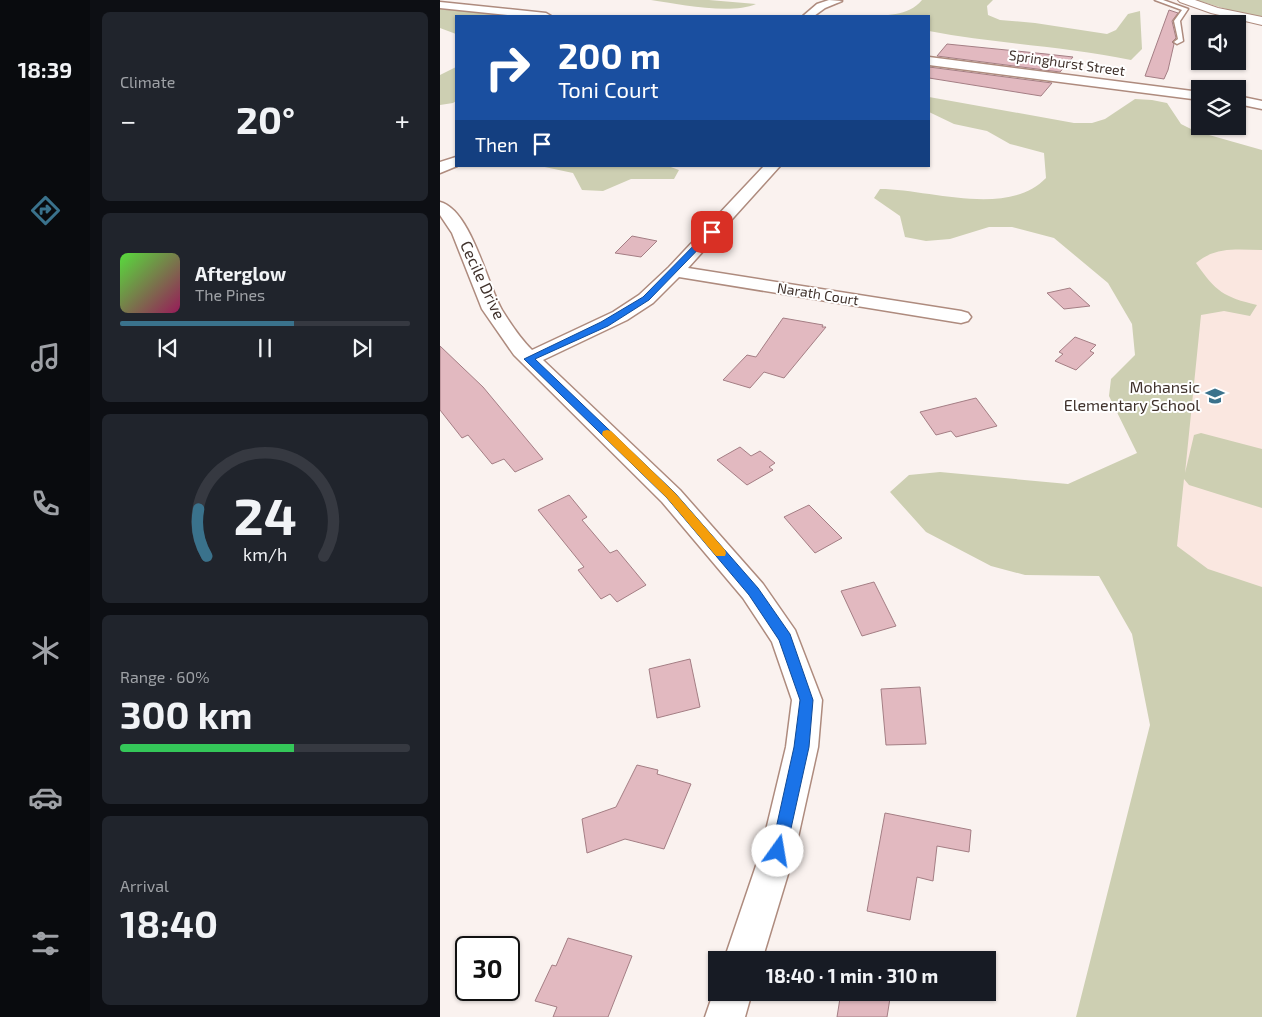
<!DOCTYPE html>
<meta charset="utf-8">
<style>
body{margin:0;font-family:"Exo 2",sans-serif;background:#20242c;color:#f1f3f6;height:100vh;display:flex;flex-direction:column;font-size:19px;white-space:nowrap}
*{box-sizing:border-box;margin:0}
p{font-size:16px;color:#9ea1a6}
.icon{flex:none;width:28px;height:28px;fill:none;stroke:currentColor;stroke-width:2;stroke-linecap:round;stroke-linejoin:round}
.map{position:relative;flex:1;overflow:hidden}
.sheet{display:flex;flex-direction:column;gap:12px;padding:12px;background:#0d0f14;width:350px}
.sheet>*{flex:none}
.guide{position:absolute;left:15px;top:15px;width:475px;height:152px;border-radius:0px;box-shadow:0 1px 4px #0004;background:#1a4fa0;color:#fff;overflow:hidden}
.buttons{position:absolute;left:751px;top:15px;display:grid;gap:10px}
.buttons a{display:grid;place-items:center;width:55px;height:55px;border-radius:0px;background:#171b24;box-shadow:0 1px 4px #0004;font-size:25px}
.speed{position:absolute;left:15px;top:936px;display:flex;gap:10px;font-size:25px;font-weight:700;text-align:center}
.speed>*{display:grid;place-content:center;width:65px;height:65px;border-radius:50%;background:#171b24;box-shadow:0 1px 4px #0004;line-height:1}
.speed .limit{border:2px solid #111;border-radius:8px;background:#fff;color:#111}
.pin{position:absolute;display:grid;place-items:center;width:42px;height:42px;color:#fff;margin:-21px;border-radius:10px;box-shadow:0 2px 8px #0006}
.me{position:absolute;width:55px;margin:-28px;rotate:13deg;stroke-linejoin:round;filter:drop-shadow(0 0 4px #0008)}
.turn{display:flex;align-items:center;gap:18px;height:105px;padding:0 20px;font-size:22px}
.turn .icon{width:65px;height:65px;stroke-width:2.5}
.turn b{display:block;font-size:35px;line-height:42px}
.then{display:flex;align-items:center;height:48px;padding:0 20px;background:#0003;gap:10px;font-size:19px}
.big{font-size:38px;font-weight:700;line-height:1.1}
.sheet .card{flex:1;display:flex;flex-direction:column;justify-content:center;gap:8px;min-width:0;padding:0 18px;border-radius:8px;background:#20242c}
.sheet .dial{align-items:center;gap:0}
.dial svg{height:130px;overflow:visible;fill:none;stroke:#363941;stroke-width:7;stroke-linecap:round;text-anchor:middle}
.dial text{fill:#f1f3f6;stroke:none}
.song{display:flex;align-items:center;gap:15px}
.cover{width:60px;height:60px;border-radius:8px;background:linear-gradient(135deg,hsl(110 70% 55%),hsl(330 70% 35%))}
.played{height:5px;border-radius:2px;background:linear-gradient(90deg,#3a728c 60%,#363941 60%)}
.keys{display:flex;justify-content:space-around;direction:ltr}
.heat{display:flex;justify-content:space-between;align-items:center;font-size:28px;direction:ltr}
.charge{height:8px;border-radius:4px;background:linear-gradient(90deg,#34c759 60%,#363941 0)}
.trip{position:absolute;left:268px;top:951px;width:288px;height:50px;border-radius:0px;background:#171b24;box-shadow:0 1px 4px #0004;font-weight:700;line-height:50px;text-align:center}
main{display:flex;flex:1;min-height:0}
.dock{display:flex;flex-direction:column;width:90px;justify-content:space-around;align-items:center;background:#090b0e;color:#9ea1a6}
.dock .icon{width:35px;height:35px}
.dock .selected{color:#3a728c}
.dock b{font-size:22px;color:#f1f3f6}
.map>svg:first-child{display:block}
</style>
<main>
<nav class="dock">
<b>18:39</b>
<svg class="icon selected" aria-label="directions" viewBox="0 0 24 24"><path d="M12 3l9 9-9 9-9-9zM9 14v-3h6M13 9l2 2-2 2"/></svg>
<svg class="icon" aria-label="music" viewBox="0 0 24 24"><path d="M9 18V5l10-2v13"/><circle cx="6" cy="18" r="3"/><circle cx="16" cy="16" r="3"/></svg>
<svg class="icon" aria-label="phone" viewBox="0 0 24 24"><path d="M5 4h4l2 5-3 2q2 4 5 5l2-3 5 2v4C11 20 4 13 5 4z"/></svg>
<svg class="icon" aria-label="climate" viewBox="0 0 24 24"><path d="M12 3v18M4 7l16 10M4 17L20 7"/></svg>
<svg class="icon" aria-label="car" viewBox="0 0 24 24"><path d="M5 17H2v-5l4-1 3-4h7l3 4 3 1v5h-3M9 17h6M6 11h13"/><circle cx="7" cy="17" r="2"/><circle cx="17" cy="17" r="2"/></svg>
<svg class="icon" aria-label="filters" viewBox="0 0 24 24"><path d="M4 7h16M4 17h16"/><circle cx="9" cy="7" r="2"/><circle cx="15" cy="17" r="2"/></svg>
</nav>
<section class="sheet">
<div class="card"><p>Climate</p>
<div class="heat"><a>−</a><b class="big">20°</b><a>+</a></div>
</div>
<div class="card">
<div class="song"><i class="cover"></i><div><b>Afterglow</b><p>The Pines</p></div></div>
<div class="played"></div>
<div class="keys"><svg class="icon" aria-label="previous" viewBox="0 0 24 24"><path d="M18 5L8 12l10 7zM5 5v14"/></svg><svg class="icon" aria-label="pause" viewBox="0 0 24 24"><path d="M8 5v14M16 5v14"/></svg><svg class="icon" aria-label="next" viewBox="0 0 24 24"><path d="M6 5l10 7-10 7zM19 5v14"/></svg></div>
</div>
<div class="card dial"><svg viewBox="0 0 100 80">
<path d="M14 69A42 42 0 1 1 86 69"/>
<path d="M14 69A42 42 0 0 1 9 40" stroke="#3a728c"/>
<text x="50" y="56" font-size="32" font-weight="700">24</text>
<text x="50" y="72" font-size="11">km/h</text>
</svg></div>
<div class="card"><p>Range · 60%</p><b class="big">300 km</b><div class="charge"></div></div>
<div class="card"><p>Arrival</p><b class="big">18:40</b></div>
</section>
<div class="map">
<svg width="822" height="1017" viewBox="0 0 822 1017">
<rect width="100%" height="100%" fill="#faf2ef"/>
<!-- built -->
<path fill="#fae7e0" d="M745 233 822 234V594L712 558Z"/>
<!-- green -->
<g fill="#cdcfb2">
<path d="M211 0H269L316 4C290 15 239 4 211 0Z"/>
<path d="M482 0H553L547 6 548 15 560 20 595 23 667 34 676 30 688 14 700 11 702 49 691 60C624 46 556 44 489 31V16H425C445 15 468 17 482 0Z"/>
<path d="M756 0H822V17L796 12Z"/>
<path d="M0 8 77 16H16V34L0 28Z"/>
<path d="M16 67V101L13 103 0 105V75Z"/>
<path d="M489 97 634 123H652L665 119 695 99 712 100 727 103 741 124 755 131 822 150V250C798 250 776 246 756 263 776 292 784 297 817 305L810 316 784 311 761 315 745 473 754 435 761 433 822 449V508L749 485 744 479 737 546 768 569 822 587V1017H636L710 725 692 634 659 576 585 575 551 566 486 532 450 492 469 475 500 472 628 484 697 453 669 396 671 379 695 355 692 324 668 283 614 238 572 227H549L510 239 486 241 465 237 460 216 434 198 440 189C489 189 567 218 606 178L604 153 570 144 547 131 514 124 489 112Z"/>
<path d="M100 166H228L239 170 234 179H191L163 191 142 190 133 173Z"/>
</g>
<!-- building -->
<g fill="#e2b9c0" stroke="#a47e84">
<path d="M729 10 738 13 732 21 736 38 732 42 734 44 728 70 724 79 705 76Z"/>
<path d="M507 44 606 54 633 57 620 72 497 56Z"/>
<path d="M489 67 612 83 601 96 489 78Z"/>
<path d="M192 236 217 241 201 257 175 253Z"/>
<path d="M630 288 650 306 624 309 607 293Z"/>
<path d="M343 318 383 325 382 327H386L344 378 324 372 310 388 283 380 307 355 316 357Z"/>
<path d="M635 337 656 345 650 351 654 353 636 370 615 361 623 354 619 352Z"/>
<path d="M0 346 43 387 103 459 75 472 64 459 52 464 28 435 22 438 0 410Z"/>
<path d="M536 398 557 426 516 437 511 431 496 435 480 412Z"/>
<path d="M300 447 311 456 320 451 335 463 329 467 333 470 307 485 277 460Z"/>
<path d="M129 495 147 517 142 520 170 553 177 550 206 585 177 602 170 594 161 599 138 570 144 567 98 510Z"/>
<path d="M369 505 402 538 375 553 344 517Z"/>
<path d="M434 582 456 626 422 636 401 591Z"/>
<path d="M250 659 260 707 217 718 209 669Z"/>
<path d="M480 687 486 744 446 745 441 689Z"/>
<path d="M197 765 218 770 217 774 251 784 224 849 185 839 147 853 142 819 176 807Z"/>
<path d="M445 813 531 830 529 852 497 846 493 881 477 877 470 920 427 911Z"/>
<path d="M128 938 192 956 168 1017H113L117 1007 95 1001 112 965 116 966Z"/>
<path d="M401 992H451L447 1017H397Z"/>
</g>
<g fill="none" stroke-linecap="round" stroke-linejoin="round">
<!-- lane casing -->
<g stroke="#ae8b7e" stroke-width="3">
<path id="lane" d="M715 0H723L748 9 740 21 743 41 737 44 734 42 738 39 734 21 742 10Z"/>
</g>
<!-- street casing -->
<g stroke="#ae8b7e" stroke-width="3">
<g id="street">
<path d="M389 0 402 1 385 8 374 16H363L377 4Z"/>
<path d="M0 2 106 13 111 16H77L0 8Z"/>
<path d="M489 57 760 92V100L489 65Z"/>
<path d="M798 96 822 101V109L798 104Z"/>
<path d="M16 157 17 166 0 173V162Z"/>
<path d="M324 166H340L248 268 521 311 528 313 531 317 528 321 521 323 239 277 213 303 187 320 103 360 240 490 323 584 355 630 382 700 378 747 355 851 322 960H284L321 851 346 747 352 700 332 642 303 598 222 502 74 355 42 309 12 233 0 215V202C31 210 47 284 62 310 70 323 81 339 92 350L173 312 199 295 229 267Z"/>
<path d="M276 985V992H312L305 1017H265Z"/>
</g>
</g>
<!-- secondary casing -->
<g stroke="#ae8b7e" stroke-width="2">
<path id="secondary" d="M738 0H755L778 8 822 17V25L771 13 740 2Z"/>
</g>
<!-- lane -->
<use href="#lane" fill="#fff" fill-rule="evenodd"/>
<!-- street -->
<use href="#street" fill="#fff" fill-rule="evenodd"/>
<!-- secondary -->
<use href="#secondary" fill="#fff" fill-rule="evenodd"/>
</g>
<!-- route -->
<path fill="#1a73e8" stroke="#114b97" d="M269 230 275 232 209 300 168 326 95 359 235 493 318 588 350 634 373 700 369 747 346 851 344 856 338 858 333 856 331 851 354 747 360 700 339 640 309 595 227 498 84 359 161 322 203 297Z"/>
<!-- slow -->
<path fill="#f59e0b" d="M167 430 171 431 235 493 285 550 286 553 285 556H276L227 498 163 436 162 434 163 431Z"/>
<!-- icons -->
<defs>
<g id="school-bare" transform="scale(1.5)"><path d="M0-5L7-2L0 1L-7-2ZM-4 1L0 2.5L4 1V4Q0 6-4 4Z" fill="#3a728c" stroke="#fff" stroke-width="2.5" paint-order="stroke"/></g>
</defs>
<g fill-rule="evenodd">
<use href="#school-bare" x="775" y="396"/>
</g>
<g text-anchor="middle" stroke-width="4" stroke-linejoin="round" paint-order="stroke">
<!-- far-street labels -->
<g font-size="14" fill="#40322c" stroke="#fff">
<text transform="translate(627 63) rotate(8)" y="5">Springhurst Street</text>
<text transform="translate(378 294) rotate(9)" y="5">Narath Court</text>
</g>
<!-- street labels -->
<g font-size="16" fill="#40322c" stroke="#fff">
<text transform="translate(43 280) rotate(65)" y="6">Cecile Drive</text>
</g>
<!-- poi labels -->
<g font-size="16" fill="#40322c" stroke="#fff" text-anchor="end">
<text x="760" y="393">Mohansic<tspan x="760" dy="18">Elementary School</tspan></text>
</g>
</g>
</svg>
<div class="buttons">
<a><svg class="icon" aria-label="sound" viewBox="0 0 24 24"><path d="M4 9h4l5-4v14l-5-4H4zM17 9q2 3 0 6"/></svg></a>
<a><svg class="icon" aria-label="layers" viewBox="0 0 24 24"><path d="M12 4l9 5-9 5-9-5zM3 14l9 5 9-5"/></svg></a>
</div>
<div class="speed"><div class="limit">30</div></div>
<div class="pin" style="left:272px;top:232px;background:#d93025"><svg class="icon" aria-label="arrive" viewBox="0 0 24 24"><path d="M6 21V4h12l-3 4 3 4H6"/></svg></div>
<svg class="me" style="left:338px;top:851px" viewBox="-20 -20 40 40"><circle r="19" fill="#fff"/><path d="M0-13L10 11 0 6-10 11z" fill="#1a73e8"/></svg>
<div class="trip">18:40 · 1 min · 310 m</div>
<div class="guide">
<div class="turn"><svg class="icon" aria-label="right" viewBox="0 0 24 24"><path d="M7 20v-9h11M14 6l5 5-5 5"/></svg><div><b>200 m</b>Toni Court</div></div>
<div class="then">Then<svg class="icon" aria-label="arrive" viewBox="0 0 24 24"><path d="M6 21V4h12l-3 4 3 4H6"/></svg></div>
</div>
</div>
</main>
